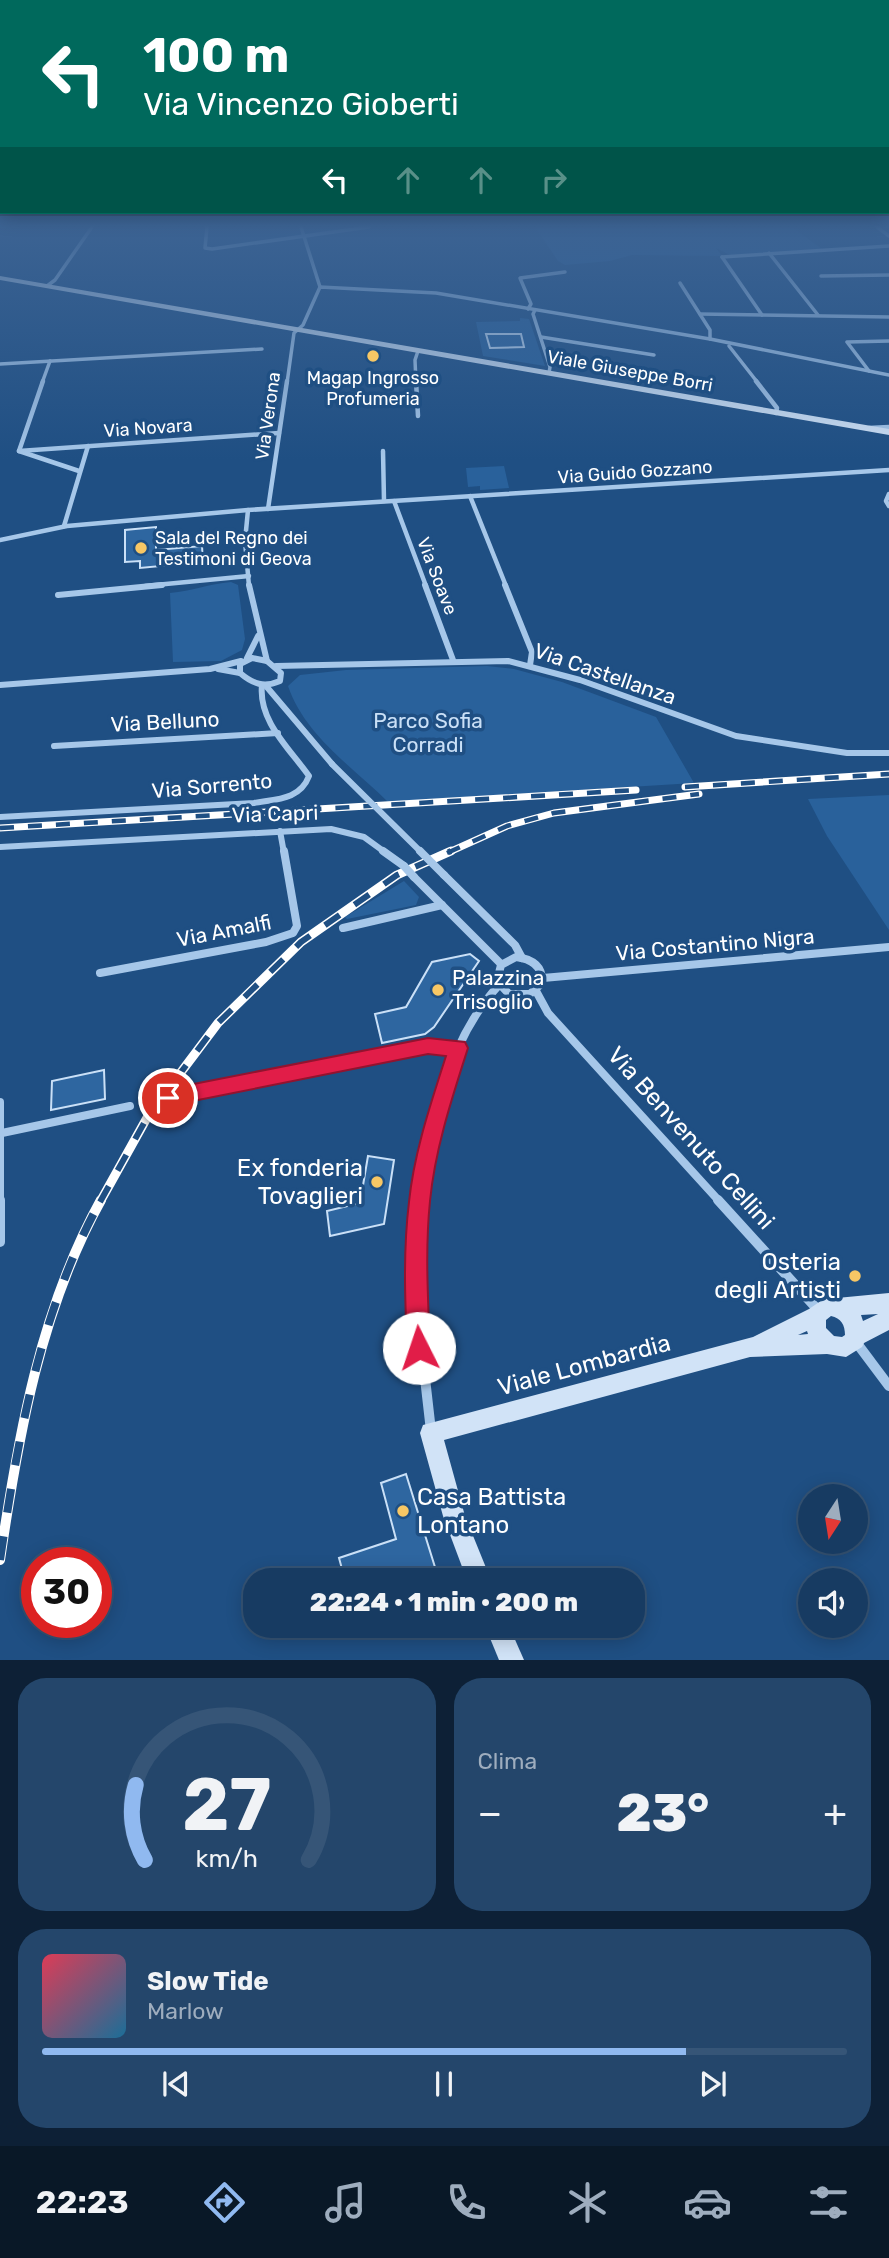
<!DOCTYPE html>
<html lang="it">
<meta charset="utf-8">
<style>
body{margin:0;font-family:Rubik,sans-serif;background:#24466b;color:#f1f3f6;height:100vh;display:flex;flex-direction:column;font-size:26px;white-space:nowrap}
*{box-sizing:border-box;margin:0}
p{font-size:23px;color:#9eadbe}
.icon{flex:none;width:38px;height:38px;fill:none;stroke:currentColor;stroke-width:2;stroke-linecap:round;stroke-linejoin:round}
.map{position:relative;height:1660px;overflow:hidden}
.details{display:flex;flex-direction:column;gap:18px;padding:18px;background:#0d2036;flex:1}
.details>*{flex:none}
.guide{position:absolute;left:0px;top:0px;width:889px;height:214px;box-shadow:0 4px 18px #0003,0 0 0 2px #365577;background:#00695c;color:#fff;overflow:hidden}
.needle{width:46px;rotate:192deg}
.controls{position:absolute;left:798px;top:1484px;display:grid;gap:14px}
.controls a{display:grid;place-items:center;width:70px;height:70px;border-radius:50%;background:#173b62;box-shadow:0 4px 18px #0003,0 0 0 2px #365577;font-size:35px}
.speed{position:absolute;left:21px;top:1547px;display:flex;gap:14px;font-size:35px;font-weight:700;text-align:center}
.speed>*{display:grid;place-content:center;width:91px;height:91px;border-radius:50%;background:#173b62;box-shadow:0 4px 18px #0003,0 0 0 2px #365577;line-height:1}
.speed .limit{border:10px solid #d22;background:#fff;color:#111}
.pin{position:absolute;display:grid;place-items:center;width:60px;height:60px;color:#fff;margin:-30px;border:4px solid #fff;border-radius:50%;box-shadow:0 2px 7px #0007}
.me{position:absolute;width:77px;margin:-38px;rotate:356deg;stroke-linejoin:round;filter:drop-shadow(0 0 5px #0008)}
.turn{display:flex;align-items:center;gap:24px;height:147px;padding:0 28px;font-size:32px}
.turn .icon{width:91px;height:91px;stroke-width:2.5}
.turn b{display:block;font-size:49px;line-height:60px}
.lanes{display:flex;align-items:center;height:66px;padding:0 28px;background:#0003;justify-content:center;gap:35px;direction:ltr}
.lanes .off{opacity:.35}
.big{font-size:52px;font-weight:800;line-height:1.1}
.details .widget{flex:1;display:flex;flex-direction:column;justify-content:center;gap:10px;min-width:0;padding:0 24px;border-radius:28px;background:#24466b}
.details .dial{align-items:center;gap:0}
.dial svg{height:182px;overflow:visible;fill:none;stroke:#365577;stroke-width:7;stroke-linecap:round;text-anchor:middle}
.dial text{fill:#f1f3f6;stroke:none}
.song{display:flex;align-items:center;gap:21px}
.cover{width:84px;height:84px;border-radius:10px;background:linear-gradient(135deg,hsl(350 70% 55%),hsl(200 70% 35%))}
.played{height:7px;border-radius:4px;background:linear-gradient(90deg,#90b9f0 80%,#365577 80%)}
.keys{display:flex;justify-content:space-around;direction:ltr}
.heat{display:flex;justify-content:space-between;align-items:center;font-size:38px;direction:ltr}
.details .tiles{flex:1;display:grid;gap:18px;grid-template-columns:1fr 1fr}
.widget:last-child{grid-column:span 2}
.trip{position:absolute;left:243px;top:1568px;width:402px;height:70px;border-radius:28px;background:#173b62;box-shadow:0 4px 18px #0003,0 0 0 2px #365577;font-weight:800;line-height:70px;text-align:center}
.menu{display:flex;height:112px;justify-content:space-around;align-items:center;background:#091827;color:#9eadbe}
.menu .icon{width:49px;height:49px}
.menu .current{color:#90b9f0}
.menu b{font-size:32px;color:#f1f3f6}
.map>svg:first-child{display:block}
</style>
<div class="map">
<svg width="889" height="1660" viewBox="0 0 889 1660">
<rect width="100%" height="100%" fill="#1f4f83"/>
<!-- green -->
<g fill="#29619b">
<path d="M535 227H792L822 249 730 255 716 248 722 256 632 255 610 261 565 265 558 261Z"/>
<path d="M520 318 529 319 545 366 483 356 476 322 520 321Z"/>
<path d="M504 466 509 488 480 490V486L468 487 466 468Z"/>
<path d="M231 582 238 585 245 639 242 650 221 661 173 662 170 593C192 591 209 584 231 582Z"/>
<path d="M487 666 514 669 562 682 656 717 694 783 388 802C354 768 305 736 288 686L300 675 346 670Z"/>
<path d="M889 795V930L827 836 808 799Z"/>
<path d="M404 881 419 897 416 905 347 919 345 917Z"/>
</g>
<!-- building -->
<g fill="#2e66a0" stroke="#cae0f7" stroke-width="2">
<path d="M486 334H521L524 347 490 348Z"/>
<path d="M156 527V550L202 546 203 562 140 568V561L125 562V530Z"/>
<path d="M470 954 479 961 434 1027 425 1034 382 1043 375 1014 406 1007 432 962Z"/>
<path d="M104 1070 105 1099 51 1110 52 1081Z"/>
<path d="M368 1156 394 1160 384 1224 330 1236 327 1211 360 1203Z"/>
<path d="M406 1474 439 1580H408L407 1575 392 1580H345L339 1558 396 1539 381 1483Z"/>
</g>
<g fill="none" stroke-linecap="round" stroke-linejoin="round">
<!-- street-far4 -->
<g stroke="#a6c7e9" stroke-width="3.5">
<path d="M207 227 205 248 212 249 369 227"/>
<path d="M301 227 320 287"/>
<path d="M877 227 889 236"/>
<path d="M769 253 818 315"/>
<path d="M722 257 889 246"/>
<path d="M722 257 762 315"/>
<path d="M821 276 889 275"/>
<path d="M680 283 710 330V339"/>
<path d="M47 286 55 280 92 227"/>
<path d="M528 309 531 304 520 278 565 272"/>
<path d="M535 310 533 314 550 367 549 373"/>
<path d="M700 314 889 317"/>
<path d="M541 337 654 355"/>
<path d="M729 346 758 383"/>
<path d="M0 364 262 349"/>
<path d="M869 371 847 342 889 341"/>
<path d="M42 383 50 361"/>
<path d="M287 383 294 333 303 325 320 287 436 293 710 339 889 375"/>
<path d="M416 383 415 360 418 351"/>
</g>
<!-- street-far3 -->
<g stroke="#a6c7e9" stroke-width="4.5">
<path d="M416 381 418 416"/>
<path d="M756 381 777 408 776 413"/>
<path d="M869 428 889 427"/>
<path d="M19 451 279 433"/>
<path d="M19 451 43 381"/>
<path d="M19 451 79 471"/>
<path d="M383 451 384 501"/>
<path d="M889 494 886 501 889 506"/>
<path d="M470 496 506 586"/>
<path d="M394 501 426 586"/>
<path d="M268 509 287 381"/>
<path d="M248 510 245 541 249 586"/>
<path d="M64 526 88 446"/>
<path d="M0 540 67 526 248 510 889 470"/>
<path d="M145 586 249 576"/>
</g>
<!-- street-far2 -->
<g stroke="#a6c7e9" stroke-width="6">
<path d="M249 585 267 661"/>
<path d="M425 585 453 660"/>
<path d="M505 585 532 652 530 665"/>
<path d="M58 595 162 585"/>
<path d="M247 658 258 636"/>
<path d="M252 658 267 661 281 673 280 681C264 688 253 684 240 673V664Z"/>
<path d="M276 666 508 661 580 680 736 736 847 753H889"/>
<path d="M218 669 240 673"/>
<path d="M0 685 210 669 241 661"/>
<path d="M266 686 332 764"/>
<path d="M54 746 278 733"/>
<path d="M0 817 254 803C276 799 300 800 309 776 290 749 258 721 262 685"/>
<path d="M280 831 284 853"/>
<path d="M0 847 331 829 364 837 386 853"/>
</g>
<!-- street-far1 -->
<g stroke="#a6c7e9" stroke-width="8">
<path d="M383 851 404 866"/>
<path d="M444 875 515 945 522 958"/>
<path d="M414 877 501 964"/>
<path d="M343 928 442 905"/>
<path d="M516 957C532 959 543 966 542 983L530 994H509L497 981 501 965Z"/>
<path d="M100 973 266 942 293 933 297 926 284 851"/>
<path d="M543 978 889 947"/>
<path d="M536 991 548 1013 720 1202"/>
<path d="M168 1098 428 1046 458 1048"/>
<path d="M0 1102V1202"/>
<path d="M2 1133 130 1106"/>
<path d="M421 1202C430 1127 446 1042 499 985"/>
</g>
<!-- street -->
<g stroke="#a6c7e9" stroke-width="10">
<path d="M0 1200V1242"/>
<path d="M421 1200 417 1308 431 1431"/>
<path d="M718 1200 818 1310"/>
<path d="M856 1342 889 1386"/>
</g>
<!-- secondary -->
<g fill="#d1e3f7" fill-rule="evenodd">
<path d="M0 276 889 429V435L0 280Z"/>
<path d="M889 1293V1330L864 1343 862 1347 846 1357 827 1354 750 1357 444 1440 465 1516 491 1580H467L443 1516 420 1433 423 1425 753 1337 809 1309 828 1296 837 1298ZM878 1314 863 1321 861 1315ZM831 1316C841 1318 845 1325 845 1335L842 1337 834 1336 826 1328V1320ZM807 1331 808 1334 798 1335Z"/>
<path d="M485 1626H509L524 1660H499Z"/>
</g>
<!-- rail-far2 casing -->
<g stroke="#fff" stroke-width="7">
<g id="rail-far2">
<path d="M685 787 889 774"/>
<path d="M0 828 636 790"/>
<path d="M447 853 507 826 554 813 699 794"/>
</g>
</g>
<!-- rail-far1 casing -->
<g stroke="#fff" stroke-width="9">
<path id="rail-far1" d="M100 1202 148 1116 218 1023 301 942 397 875 451 851"/>
</g>
<!-- rail casing -->
<g stroke="#fff" stroke-width="10">
<path id="rail" d="M0 1560C18 1437 40 1310 101 1200"/>
</g>
<!-- rail-far2 -->
<use href="#rail-far2" stroke="#1f4f83" stroke-width="4.5" stroke-dasharray="14" stroke-linecap="butt"/>
<!-- rail-far1 -->
<use href="#rail-far1" stroke="#1f4f83" stroke-width="6" stroke-dasharray="18" stroke-linecap="butt"/>
<!-- rail -->
<use href="#rail" stroke="#1f4f83" stroke-width="8" stroke-dasharray="24" stroke-linecap="butt"/>
<!-- street-bridge-far1 -->
<path stroke="#a6c7e9" stroke-width="6" d="M332 764 422 853"/>
<!-- street-bridge -->
<g stroke="#a6c7e9" stroke-width="8">
<path d="M420 851 444 875"/>
<path d="M404 866 414 877"/>
</g>
</g>
<!-- sky -->
<linearGradient id="sky" x2="0" y2="1"><stop stop-color="#112b48"/><stop offset="0.49" stop-color="#3c6393"/><stop offset="1" stop-color="#3c6393" stop-opacity="0"/></linearGradient>
<rect width="889" height="460" fill="url(#sky)"/>
<!-- route -->
<path fill="#e11d48" stroke="#92132f" stroke-width="2" d="M428 1038 465 1042 468 1048C452 1098 435 1149 430 1201 425 1250 428 1298 430 1348L427 1356 419 1359 410 1356 407 1348C405 1299 403 1251 409 1202 414 1152 431 1103 446 1056L428 1054 168 1106 161 1104 158 1098 161 1091 168 1089Z"/>
<!-- markers -->
<g fill="#f7c765" stroke="#1f4f83" stroke-width="2.5">
<circle cx="373" cy="356" r="7"/>
<circle cx="141" cy="548" r="7"/>
<circle cx="438" cy="990" r="7"/>
<circle cx="377" cy="1182" r="7"/>
<circle cx="855" cy="1276" r="7"/>
<circle cx="403" cy="1511" r="7"/>
</g>
<g text-anchor="middle" stroke-width="7" stroke-linejoin="round" paint-order="stroke">
<!-- far-street labels -->
<g font-size="18" fill="#fff" stroke="#1f4f83">
<text transform="translate(630 371) rotate(10)" y="6">Viale Giuseppe Borri</text>
<text transform="translate(268 416) rotate(-82)" y="6">Via Verona</text>
<text transform="translate(148 428) rotate(-4)" y="6">Via Novara</text>
<text transform="translate(635 472) rotate(-4)" y="6">Via Guido Gozzano</text>
<text transform="translate(437 576) rotate(69)" y="6">Via Soave</text>
</g>
<!-- far-poi labels -->
<g font-size="18" fill="#fff" stroke="#1f4f83">
<text x="373" y="384">Magap Ingrosso<tspan x="373" dy="21">Profumeria</tspan></text>
<text x="155" y="544" text-anchor="start">Sala del Regno dei<tspan x="155" dy="21">Testimoni di Geova</tspan></text>
</g>
<!-- street labels -->
<g font-size="21" fill="#fff" stroke="#1f4f83">
<text transform="translate(605 674) rotate(19)" y="7">Via Castellanza</text>
<text transform="translate(165 722) rotate(-3)" y="7">Via Belluno</text>
<text transform="translate(212 786) rotate(-5)" y="7">Via Sorrento</text>
<text transform="translate(275 814) rotate(-2)" y="7">Via Capri</text>
<text transform="translate(224 931) rotate(-11)" y="7">Via Amalfi</text>
<text transform="translate(715 945) rotate(-5)" y="7">Via Costantino Nigra</text>
</g>
<!-- park labels -->
<g font-size="21" fill="#cae0f7" stroke="#1f4f83">
<text x="428" y="728">Parco Sofia<tspan x="428" dy="24">Corradi</tspan></text>
</g>
<!-- poi labels -->
<g font-size="21" fill="#fff" stroke="#1f4f83" text-anchor="start">
<text x="452" y="985">Palazzina<tspan x="452" dy="24">Trisoglio</tspan></text>
</g>
<!-- near-street labels -->
<g font-size="24" fill="#fff" stroke="#1f4f83">
<text transform="translate(691 1138) rotate(48)" y="8">Via Benvenuto Cellini</text>
<text transform="translate(584 1365) rotate(-15)" y="8">Viale Lombardia</text>
</g>
<!-- near-poi labels -->
<g font-size="24" fill="#fff" stroke="#1f4f83" text-anchor="end">
<text x="363" y="1176">Ex fonderia<tspan x="363" dy="28">Tovaglieri</tspan></text>
<text x="841" y="1270">Osteria<tspan x="841" dy="28">degli Artisti</tspan></text>
<text x="417" y="1505" text-anchor="start">Casa Battista<tspan x="417" dy="28">Lontano</tspan></text>
</g>
</g>
</svg>
<div class="controls">
<a><svg class="needle" viewBox="-14 -14 28 28"><path d="M0-13l5 13h-10z" fill="#e53935"/><path d="M0 13l5-13h-10z" fill="#9eadbe"/></svg></a>
<a><svg class="icon" aria-label="sound" viewBox="0 0 24 24"><path d="M4 9h4l5-4v14l-5-4H4zM17 9q2 3 0 6"/></svg></a>
</div>
<div class="speed"><div class="limit">30</div></div>
<div class="pin" style="left:168px;top:1098px;background:#d93025"><svg class="icon" aria-label="arrive" viewBox="0 0 24 24"><path d="M6 21V4h12l-3 4 3 4H6"/></svg></div>
<svg class="me" style="left:419px;top:1348px" viewBox="-20 -20 40 40"><circle r="19" fill="#fff"/><path d="M0-13L10 11 0 6-10 11z" fill="#e11d48"/></svg>
<div class="trip">22:24 · 1 min · 200 m</div>
<div class="guide">
<div class="turn"><svg class="icon" aria-label="left" viewBox="0 0 24 24"><path d="M17 20v-9H6M10 6l-5 5 5 5"/></svg><div><b>100 m</b>Via Vincenzo Gioberti</div></div>
<div class="lanes"><svg class="icon" aria-label="left" viewBox="0 0 24 24"><path d="M17 20v-9H6M10 6l-5 5 5 5"/></svg><svg class="icon off" aria-label="ahead" viewBox="0 0 24 24"><path d="M12 20V5M6 11l6-6 6 6"/></svg><svg class="icon off" aria-label="ahead" viewBox="0 0 24 24"><path d="M12 20V5M6 11l6-6 6 6"/></svg><svg class="icon off" aria-label="right" viewBox="0 0 24 24"><path d="M7 20v-9h11M14 6l5 5-5 5"/></svg></div>
</div>
</div>
<section class="details">
<div class="tiles">
<div class="widget dial"><svg viewBox="0 0 100 80">
<path d="M14 69A42 42 0 1 1 86 69"/>
<path d="M14 69A42 42 0 0 1 10 36" stroke="#90b9f0"/>
<text x="50" y="56" font-size="32" font-weight="700">27</text>
<text x="50" y="72" font-size="11">km/h</text>
</svg></div>
<div class="widget"><p>Clima</p>
<div class="heat"><a>−</a><b class="big">23°</b><a>+</a></div>
</div>
<div class="widget">
<div class="song"><i class="cover"></i><div><b>Slow Tide</b><p>Marlow</p></div></div>
<div class="played"></div>
<div class="keys"><svg class="icon" aria-label="previous" viewBox="0 0 24 24"><path d="M18 5L8 12l10 7zM5 5v14"/></svg><svg class="icon" aria-label="pause" viewBox="0 0 24 24"><path d="M8 5v14M16 5v14"/></svg><svg class="icon" aria-label="next" viewBox="0 0 24 24"><path d="M6 5l10 7-10 7zM19 5v14"/></svg></div>
</div>
</div>
</section>
<nav class="menu">
<b>22:23</b>
<svg class="icon current" aria-label="directions" viewBox="0 0 24 24"><path d="M12 3l9 9-9 9-9-9zM9 14v-3h6M13 9l2 2-2 2"/></svg>
<svg class="icon" aria-label="music" viewBox="0 0 24 24"><path d="M9 18V5l10-2v13"/><circle cx="6" cy="18" r="3"/><circle cx="16" cy="16" r="3"/></svg>
<svg class="icon" aria-label="phone" viewBox="0 0 24 24"><path d="M5 4h4l2 5-3 2q2 4 5 5l2-3 5 2v4C11 20 4 13 5 4z"/></svg>
<svg class="icon" aria-label="climate" viewBox="0 0 24 24"><path d="M12 3v18M4 7l16 10M4 17L20 7"/></svg>
<svg class="icon" aria-label="car" viewBox="0 0 24 24"><path d="M5 17H2v-5l4-1 3-4h7l3 4 3 1v5h-3M9 17h6M6 11h13"/><circle cx="7" cy="17" r="2"/><circle cx="17" cy="17" r="2"/></svg>
<svg class="icon" aria-label="filters" viewBox="0 0 24 24"><path d="M4 7h16M4 17h16"/><circle cx="9" cy="7" r="2"/><circle cx="15" cy="17" r="2"/></svg>
</nav>
